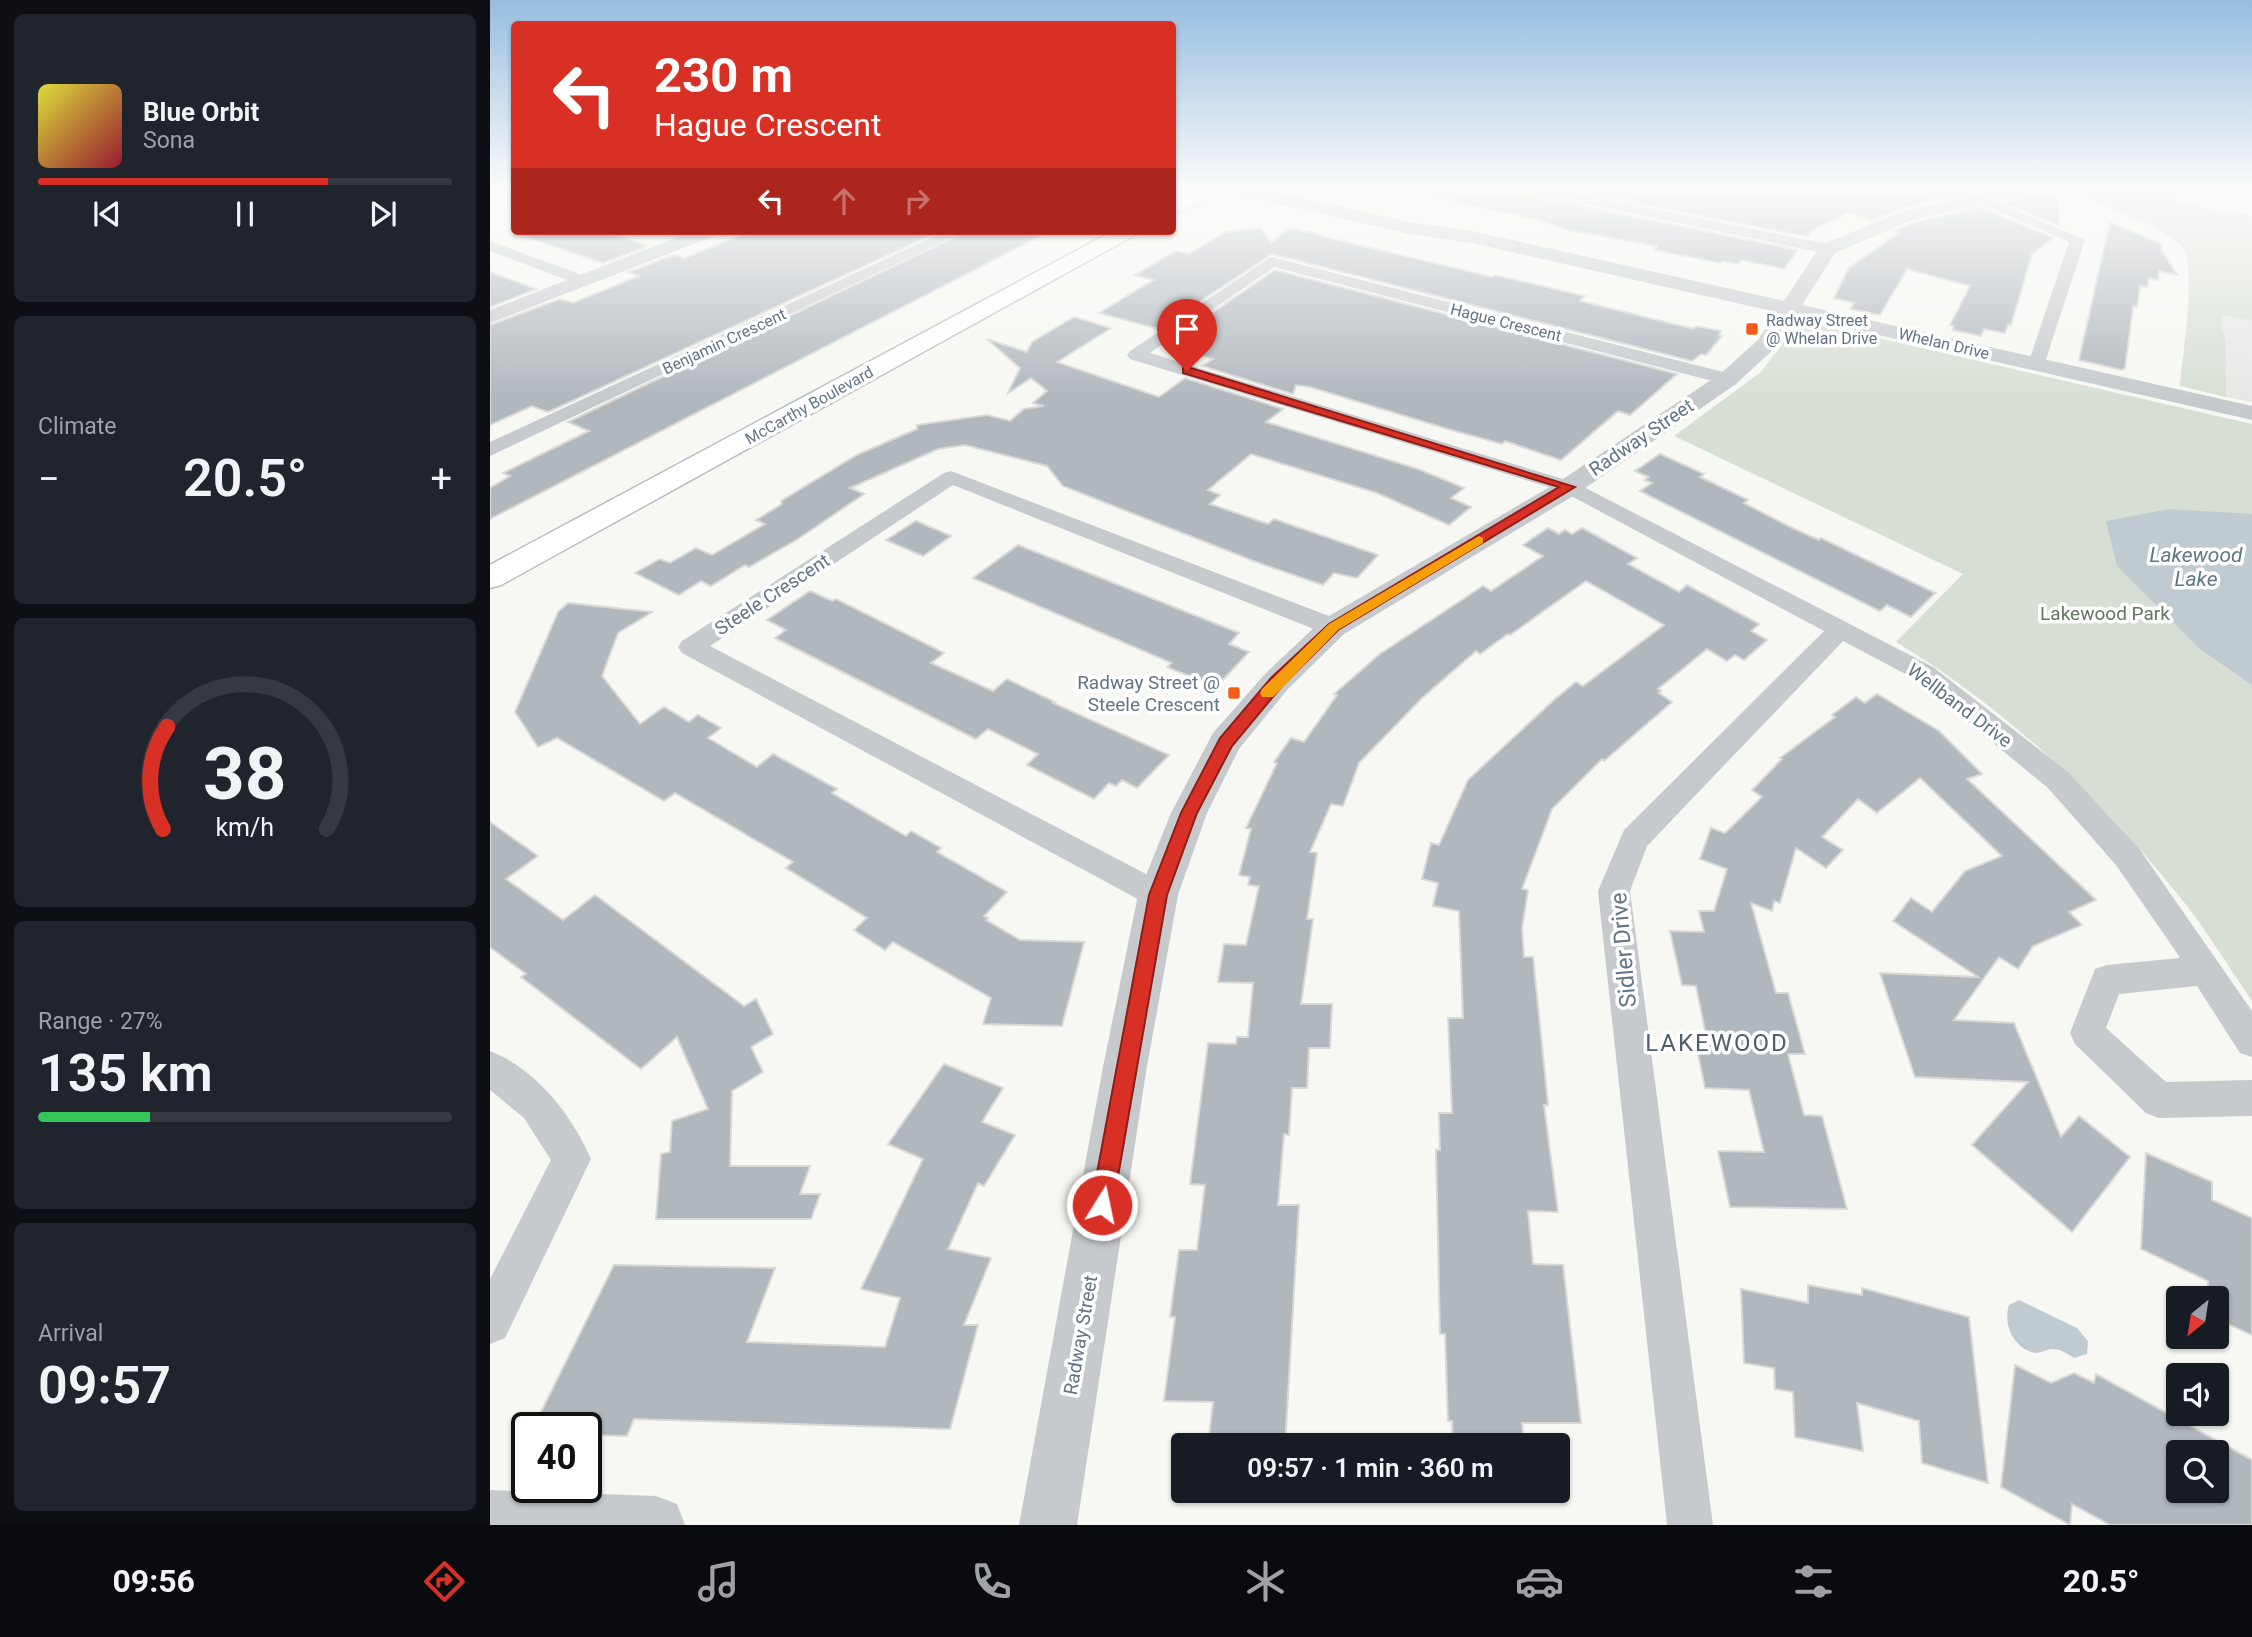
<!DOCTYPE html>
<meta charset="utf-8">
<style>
body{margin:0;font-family:Roboto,sans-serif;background:#20242c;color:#f1f3f6;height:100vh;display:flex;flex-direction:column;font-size:26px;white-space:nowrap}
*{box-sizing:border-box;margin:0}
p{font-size:23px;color:#9ea1a6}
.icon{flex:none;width:38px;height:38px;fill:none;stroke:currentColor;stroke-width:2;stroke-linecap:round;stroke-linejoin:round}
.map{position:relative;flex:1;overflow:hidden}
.details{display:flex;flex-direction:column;gap:14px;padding:14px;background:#0d0f14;width:490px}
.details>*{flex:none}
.guide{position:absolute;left:21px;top:21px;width:665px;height:214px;border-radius:7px;box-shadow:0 2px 5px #0004;background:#d93025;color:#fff;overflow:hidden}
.needle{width:46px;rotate:210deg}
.controls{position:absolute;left:1676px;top:1286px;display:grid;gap:14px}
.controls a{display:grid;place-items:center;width:63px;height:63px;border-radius:7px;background:#171b24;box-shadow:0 2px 5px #0004;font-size:35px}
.speed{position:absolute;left:21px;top:1412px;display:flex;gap:14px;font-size:35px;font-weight:700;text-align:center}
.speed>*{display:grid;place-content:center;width:91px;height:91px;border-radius:50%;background:#171b24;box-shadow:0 2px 5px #0004;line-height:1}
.speed .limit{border:4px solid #111;border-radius:10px;background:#fff;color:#111}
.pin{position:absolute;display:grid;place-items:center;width:60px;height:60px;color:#fff;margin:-72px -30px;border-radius:50% 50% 50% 0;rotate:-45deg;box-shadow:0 0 7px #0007}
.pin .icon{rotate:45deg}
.me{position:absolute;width:77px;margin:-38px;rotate:10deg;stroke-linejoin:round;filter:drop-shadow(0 0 5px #0008)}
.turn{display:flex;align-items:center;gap:24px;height:147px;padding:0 28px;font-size:32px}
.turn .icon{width:91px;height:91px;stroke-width:2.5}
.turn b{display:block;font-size:49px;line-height:60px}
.lanes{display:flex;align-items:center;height:66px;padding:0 28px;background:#0003;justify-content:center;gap:35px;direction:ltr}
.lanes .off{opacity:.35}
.big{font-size:52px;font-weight:600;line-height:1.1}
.details .tile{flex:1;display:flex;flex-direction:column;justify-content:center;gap:10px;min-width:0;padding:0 24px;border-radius:10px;background:#20242c}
.details .dial{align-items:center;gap:0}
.dial svg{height:182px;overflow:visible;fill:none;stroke:#363941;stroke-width:7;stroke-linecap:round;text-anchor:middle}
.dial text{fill:#f1f3f6;stroke:none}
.song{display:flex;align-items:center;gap:21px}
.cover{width:84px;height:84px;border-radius:10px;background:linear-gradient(135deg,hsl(60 70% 55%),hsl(350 70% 35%))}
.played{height:7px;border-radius:4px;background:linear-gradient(90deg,#d93025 70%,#363941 70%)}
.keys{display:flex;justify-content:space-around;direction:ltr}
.heat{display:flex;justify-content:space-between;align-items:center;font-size:38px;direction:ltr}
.charge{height:10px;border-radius:5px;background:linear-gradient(90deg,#34c759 27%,#363941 0)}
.trip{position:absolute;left:681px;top:1433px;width:399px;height:70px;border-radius:7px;background:#171b24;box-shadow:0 2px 5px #0004;font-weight:600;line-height:70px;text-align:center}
.menu{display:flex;height:112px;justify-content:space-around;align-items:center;background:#090b0e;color:#9ea1a6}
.menu .icon{width:49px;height:49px}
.menu .on{color:#d93025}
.menu b{font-size:32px;color:#f1f3f6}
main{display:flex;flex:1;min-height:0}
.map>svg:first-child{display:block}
</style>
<main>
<section class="details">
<div class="tile">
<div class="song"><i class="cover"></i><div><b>Blue Orbit</b><p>Sona</p></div></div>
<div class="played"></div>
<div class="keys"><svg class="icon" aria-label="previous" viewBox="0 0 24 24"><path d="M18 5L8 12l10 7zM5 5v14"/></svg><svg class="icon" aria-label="pause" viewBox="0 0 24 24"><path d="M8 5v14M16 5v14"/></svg><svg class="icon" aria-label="next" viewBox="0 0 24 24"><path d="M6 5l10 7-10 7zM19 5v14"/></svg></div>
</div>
<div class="tile"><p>Climate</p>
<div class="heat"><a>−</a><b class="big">20.5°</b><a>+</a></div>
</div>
<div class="tile dial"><svg viewBox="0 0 100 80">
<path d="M14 69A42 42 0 1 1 86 69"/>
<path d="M14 69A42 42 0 0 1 16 24" stroke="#d93025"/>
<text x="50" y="56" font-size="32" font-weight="700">38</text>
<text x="50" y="72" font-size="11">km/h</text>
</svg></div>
<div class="tile"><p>Range · 27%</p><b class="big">135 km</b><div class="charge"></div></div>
<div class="tile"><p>Arrival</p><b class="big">09:57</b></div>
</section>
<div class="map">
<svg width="1762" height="1525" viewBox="0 0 1762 1525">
<rect width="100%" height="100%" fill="#f7f7f3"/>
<!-- built -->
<path fill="#e7e8e6" d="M1732 315 1762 321V402L1736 397V341L1732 328Z"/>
<!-- green -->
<g fill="#d7dfd4">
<path d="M1579 186H1668L1694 204 1762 216V321L1732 315V328L1736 341V397L1690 386C1692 358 1707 269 1693 248 1679 228 1599 200 1573 189Z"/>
<path d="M1323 323 1762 424V1001C1738 966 1716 929 1689 896 1611 798 1514 707 1406 642L1473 574 1184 436 1271 372 1306 326Z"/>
</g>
<!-- water -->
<g fill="#c0cbd1">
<path d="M1679 509 1762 514V685L1710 649 1627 566 1616 521Z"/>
<path d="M1529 1300 1587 1328 1598 1341 1597 1354 1584 1358C1578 1354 1570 1349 1563 1349 1555 1349 1549 1355 1541 1352 1522 1345 1513 1323 1519 1305Z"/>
</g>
<!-- building -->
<g fill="#b0b7bd" stroke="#d8d8d6" stroke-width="2" fill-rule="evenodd">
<path d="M943 186H1019L1027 193 1308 250 1294 269 1252 260 1248 264 1232 261 1230 263 1164 250 1167 246 1077 230 1045 219 942 197Z"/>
<path d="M1063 186H1510L1409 209 1381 221 1360 212 1322 230 1317 237Z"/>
<path d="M1557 186H1566L1570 226 1513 202 1552 193Z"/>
<path d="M1490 207 1563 238 1542 254 1521 325 1518 324 1515 333 1494 329 1491 336 1463 330 1464 326 1460 325 1480 286 1417 269 1390 315 1360 309 1364 303 1344 298 1359 268 1409 233 1404 231 1423 223Z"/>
<path d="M1620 222 1671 244V249L1687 275 1669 271 1668 280 1659 278 1657 287 1650 286 1647 307 1643 306 1635 368 1632 370 1589 360Z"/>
<path d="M771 228 781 243 800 228 833 235 831 236 1002 277 1005 275 1095 296 1090 301 1204 329 1206 326 1231 331 1229 335 1232 336 1216 355 1211 354 1202 361 782 254 668 329 609 313 663 280 645 275 686 251 699 254 735 232Z"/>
<path d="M34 231H132L129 236 158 246 113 263 33 236Z"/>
<path d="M261 231H450L58 412 42 406 0 425V325L70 299 83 303 149 276 138 272 184 255 195 258Z"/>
<path d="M477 231H560L0 519V488L20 476 13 473 99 431 78 422Z"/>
<path d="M785 270 1187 374 1140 415 1128 411 1071 460 1015 441 1012 444 958 429 820 387 806 385 803 394 712 366 723 359 699 352 705 348 699 346 705 342 690 335Z"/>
<path d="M0 272 46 289 0 307Z"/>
<path d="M584 317 621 328 567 362 669 397 695 378 793 409 776 422 928 469 974 488 961 498 981 507 959 525 887 493 761 454 718 490 730 495 720 504 778 524 784 519 888 555 867 578 844 573 833 585 769 563 573 486 557 466 475 445 448 449 360 488 374 494 308 539 259 567 255 565 221 586 211 581 189 595 145 573 170 559 180 563 206 548 222 555 275 524 266 520 292 504 291 501 367 455 427 429V425L497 415 520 421 534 409 554 406 543 403 557 391 541 378 518 393 530 368 497 339 537 352 542 342Z"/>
<path d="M1170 454 1214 474 1210 477 1258 500 1254 503 1298 526 1329 540 1331 538 1445 593 1421 617 1397 605 1390 611 1150 491 1162 483 1155 480 1159 477 1145 471Z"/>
<path d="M426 521 461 536 433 556 396 540Z"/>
<path d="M1058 528 1069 534 1075 530 1082 534 1092 528 1147 558 1138 564 1189 592 1197 585 1269 624 1261 631 1277 640 1254 660 1245 655 1237 661 1217 649 1168 689 1171 691 1169 693 1182 702 1114 761 1112 759 1062 809 1032 889 1038 890 1032 928 1034 957H1043L1058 1105H1054L1068 1212 1038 1211 1043 1264 1073 1265 1091 1423H1032L1034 1446H963L962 1421H958L955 1334H950L946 1150H950L949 1113H962L958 1018H973L969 911 943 906 948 883 932 879 941 843 949 845 978 780 1065 699 1086 682 1093 686 1174 625 1096 581 1020 635 1018 634 990 654 986 651 932 698 869 763 853 806 841 804 820 852 827 853 817 919H823L811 1004H842L840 1048H819L817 1088H802L799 1135 794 1134 788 1205H809L795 1446H718L723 1402 674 1401 685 1317H680L689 1250H707L715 1185 700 1184 718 1043 746 1044 747 1037H758L763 983 728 982 734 944 756 945 769 886 758 885 760 877 749 875 761 829 756 828 787 763 784 762 801 738 814 742 847 695 844 694 890 654 993 586 1001 591 1053 556 1033 545Z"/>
<path d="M528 545 749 633 739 644 759 652 726 687 677 667 682 663 483 578Z"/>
<path d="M320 591 342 601 346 599 454 653 441 663 503 691 517 679 565 702 563 703 679 755 647 788 632 780 626 786 619 783 604 799 537 765 548 754 498 729 486 739 285 638 296 630 277 620Z"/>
<path d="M78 603 162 612 128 633 112 676 150 724 174 707 199 722 208 715 231 728 218 738 267 767 283 754 347 789 342 793 416 836 421 831 451 848 447 852 517 892 494 916 498 918 496 920 530 940 594 942 572 1026 493 1024 501 998 403 942 395 950 364 930 377 918 296 868 303 862 185 793 174 801 67 738 48 747 25 712 68 612Z"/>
<path d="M1387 694 1449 731 1492 774 1477 779 1606 900 1579 912 1592 925 1543 946 1528 969 1509 957 1464 1020 1524 1023 1571 1137 1589 1116 1640 1157 1582 1232 1482 1145 1538 1082 1425 1077 1390 973 1488 977 1403 921 1421 898 1442 912 1475 871 1512 856 1430 778 1387 813 1368 799 1332 837 1353 850 1336 868 1306 848 1290 903 1284 901 1282 911 1261 903 1286 993H1298L1315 1054H1298L1314 1115 1332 1116 1357 1209 1240 1207 1228 1151 1274 1152 1259 1090 1215 1088 1205 1039 1217 1040 1206 986 1192 985 1180 931 1214 932 1209 911H1224L1237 869 1210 859 1221 828 1235 833 1272 797 1262 790 1292 759 1290 758 1345 717 1342 715 1366 697 1375 703Z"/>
<path d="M0 822 48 856 16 879 73 920 105 895 254 1006 266 999 283 1034 261 1047 273 1072 242 1091 240 1166H320L310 1194H330L321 1219H166L171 1154 180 1152 182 1121 218 1109 187 1037 151 1069 31 977 36 974 0 947Z"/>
<path d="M454 1064 513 1088 492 1122 525 1135 494 1186 488 1183 458 1249 501 1258 474 1325H488L460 1429 144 1419 137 1436 96 1435V1428H87L89 1424 46 1422 124 1265 285 1268 257 1342 395 1347 410 1298 371 1289 433 1159 398 1144Z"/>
<path d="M1656 1153 1722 1182V1200L1762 1218V1335L1727 1319V1298H1717L1718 1281 1651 1249Z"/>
<path d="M1318 1285 1372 1295V1288L1479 1317 1498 1483 1432 1463 1429 1421 1367 1403 1373 1451 1305 1437 1303 1392 1285 1389 1284 1368 1254 1363 1251 1289 1318 1303Z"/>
<path d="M1525 1365 1561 1383 1584 1373 1604 1383 1606 1374 1762 1460V1525H1620L1582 1504 1580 1525 1511 1487ZM1689 1452H1727V1491H1689Z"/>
</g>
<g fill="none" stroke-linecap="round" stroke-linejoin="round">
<!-- secondary casing -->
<g stroke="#b8bdc2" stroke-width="3">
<g id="secondary">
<path d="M720 186H746L744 190 682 213V200Z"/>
<path d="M623 231H648L645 235 11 585 0 588V565Z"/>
</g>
</g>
<!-- minor -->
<g fill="#c6cacd" fill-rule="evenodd">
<path d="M1021 186H1049L1338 244 1346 249 1338 254 1028 190Z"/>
<path d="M1750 186H1762V192Z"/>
<path d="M1491 195 1595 240 1553 368H1541L1538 364 1579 242 1486 202V196Z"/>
<path d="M456 231H475L0 456V442Z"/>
<path d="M0 241 100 278 102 281 100 284H88L0 251Z"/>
<path d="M781 257 1245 375 1247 379 1238 385 784 267 660 353 1086 483 1443 667 1578 772 1648 847 1762 1011V1057L1750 1053 1707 986 1629 994 1616 1028 1676 1082 1762 1080V1116L1669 1118 1656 1113 1585 1044 1580 1033 1605 969 1617 965 1690 958 1687 953 1626 865 1558 788 1425 679 1353 641 1157 846 1140 891 1223 1525H1177L1108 891 1134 830 1334 631 1072 491 640 359 637 355 640 351Z"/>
<path d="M461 471 852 621 855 627 852 633 843 635 834 633 463 485 220 646 679 886 684 895 679 904 668 908 657 904 192 653 188 647 192 641 454 473Z"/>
<path d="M0 1051C46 1069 82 1115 101 1159L15 1338 0 1344V1279L61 1160 34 1118 0 1090Z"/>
</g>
<!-- tertiary -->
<g fill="#c6cacd" fill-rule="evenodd">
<path d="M738 186H758L920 222 982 231 1294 301 1331 245 1410 212 1522 186H1554L1551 190 1422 220 1345 253 1312 305 1762 406V420L1305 316 1284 349 1246 384 1088 493 854 634 797 690 749 749 717 813 688 895 656 1072 587 1525H529L612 1072 648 895 681 813 723 733 775 674 832 620 1070 481 1230 374 1268 340 1286 312 982 243 920 234 753 196 747 195Z"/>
<path d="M203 231H229L227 235 0 323V310Z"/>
<path d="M0 1490 166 1496 187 1504 195 1525H0Z"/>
</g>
<!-- secondary -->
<use href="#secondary" fill="#fff" fill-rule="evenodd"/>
</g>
<!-- sky -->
<linearGradient id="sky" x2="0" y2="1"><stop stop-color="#98bddf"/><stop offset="0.47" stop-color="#fbfbfa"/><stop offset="1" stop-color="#fbfbfa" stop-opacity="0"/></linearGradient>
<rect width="1762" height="400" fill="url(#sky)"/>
<!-- route -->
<path fill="#d93025" stroke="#8d1f18" stroke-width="2" d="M693 368H701L1085 487 848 630 792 686 742 746 707 813 677 895 623 1205 620 1213 612 1216 604 1213 601 1205 659 895 691 813 730 738 781 678 839 624 1069 487 693 373Z"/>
<!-- slow -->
<path fill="#f59e0b" d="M989 536 993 538V543L848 630 783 697H772L770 693 772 689 839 624Z"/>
<!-- markers -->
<g fill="#f35b16" stroke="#fff" stroke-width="2.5">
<rect x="1255" y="322" width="14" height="14" rx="3.5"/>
<rect x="737" y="686" width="14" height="14" rx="3.5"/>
</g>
<g text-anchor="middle" stroke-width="7" stroke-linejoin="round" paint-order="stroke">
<!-- far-poi labels -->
<g font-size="16" fill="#637487" stroke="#fff" text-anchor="start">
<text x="1276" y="326">Radway Street<tspan x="1276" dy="18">@ Whelan Drive</tspan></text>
</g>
<!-- far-street labels -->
<g font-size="16" fill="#637487" stroke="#fff">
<text transform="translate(1016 322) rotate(14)" y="6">Hague Crescent</text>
<text transform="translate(234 341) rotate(-25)" y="6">Benjamin Crescent</text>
<text transform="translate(1454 343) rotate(13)" y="6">Whelan Drive</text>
<text transform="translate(319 405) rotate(-29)" y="6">McCarthy Boulevard</text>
</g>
<!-- street labels -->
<g font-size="19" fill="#637487" stroke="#fff">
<text transform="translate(1151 437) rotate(-34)" y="7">Radway Street</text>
<text transform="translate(282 594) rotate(-33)" y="7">Steele Crescent</text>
<text transform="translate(1470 705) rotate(37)" y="7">Wellband Drive</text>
<text transform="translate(590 1335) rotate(-80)" y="7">Radway Street</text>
</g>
<!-- park labels -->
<g font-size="19" fill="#62785e" stroke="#fff">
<text x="1615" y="620">Lakewood Park</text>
</g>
<!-- poi labels -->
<g font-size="19" fill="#637487" stroke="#fff" text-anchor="end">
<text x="730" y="689">Radway Street @<tspan x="730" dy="22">Steele Crescent</tspan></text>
</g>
<!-- water labels -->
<g font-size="21" font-style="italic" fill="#5f7783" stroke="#fff">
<text x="1706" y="562">Lakewood<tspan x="1706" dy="24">Lake</tspan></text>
</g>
<!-- near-street labels -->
<g font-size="23" fill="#637487" stroke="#fff">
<text transform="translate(1133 950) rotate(-95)" y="8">Sidler Drive</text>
</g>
<!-- near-neighbourhood labels -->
<g font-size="24" letter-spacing="2" fill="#515e6b" stroke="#fff">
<text x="1227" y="1051">LAKEWOOD</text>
</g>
</g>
</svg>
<div class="controls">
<a><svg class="needle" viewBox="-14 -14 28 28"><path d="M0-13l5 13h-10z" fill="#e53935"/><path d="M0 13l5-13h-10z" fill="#9ea1a6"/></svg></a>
<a><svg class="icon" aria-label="sound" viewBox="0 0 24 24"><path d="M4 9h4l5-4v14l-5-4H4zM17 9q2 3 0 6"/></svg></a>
<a><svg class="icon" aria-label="search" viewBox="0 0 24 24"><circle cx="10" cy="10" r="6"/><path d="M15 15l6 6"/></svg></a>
</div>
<div class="speed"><div class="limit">40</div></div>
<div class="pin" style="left:697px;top:371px;background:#d93025"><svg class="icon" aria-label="arrive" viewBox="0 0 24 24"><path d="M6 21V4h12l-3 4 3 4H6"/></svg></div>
<svg class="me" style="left:612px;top:1205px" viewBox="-20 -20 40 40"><circle r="17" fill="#d93025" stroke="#fff" stroke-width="3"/><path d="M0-11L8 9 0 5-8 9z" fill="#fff"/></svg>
<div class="trip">09:57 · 1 min · 360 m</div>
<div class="guide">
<div class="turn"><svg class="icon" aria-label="left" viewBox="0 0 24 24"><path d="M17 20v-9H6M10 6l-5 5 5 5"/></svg><div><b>230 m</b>Hague Crescent</div></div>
<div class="lanes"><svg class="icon" aria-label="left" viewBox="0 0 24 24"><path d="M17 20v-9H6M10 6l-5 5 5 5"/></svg><svg class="icon off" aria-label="ahead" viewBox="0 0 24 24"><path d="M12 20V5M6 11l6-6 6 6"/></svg><svg class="icon off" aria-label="right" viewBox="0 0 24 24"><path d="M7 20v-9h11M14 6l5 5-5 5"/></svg></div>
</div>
</div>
</main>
<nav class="menu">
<b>09:56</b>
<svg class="icon on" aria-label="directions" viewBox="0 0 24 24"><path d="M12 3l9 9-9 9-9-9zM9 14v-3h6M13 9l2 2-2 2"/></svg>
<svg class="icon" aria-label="music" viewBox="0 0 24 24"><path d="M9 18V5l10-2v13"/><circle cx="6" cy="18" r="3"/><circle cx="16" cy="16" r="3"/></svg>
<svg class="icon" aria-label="phone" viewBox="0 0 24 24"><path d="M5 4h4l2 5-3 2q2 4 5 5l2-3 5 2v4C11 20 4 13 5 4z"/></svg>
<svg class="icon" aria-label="climate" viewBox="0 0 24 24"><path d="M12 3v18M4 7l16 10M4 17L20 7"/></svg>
<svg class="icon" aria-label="car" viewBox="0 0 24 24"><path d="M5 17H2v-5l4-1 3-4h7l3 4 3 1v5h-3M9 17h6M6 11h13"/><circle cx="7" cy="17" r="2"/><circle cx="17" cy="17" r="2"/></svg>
<svg class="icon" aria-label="filters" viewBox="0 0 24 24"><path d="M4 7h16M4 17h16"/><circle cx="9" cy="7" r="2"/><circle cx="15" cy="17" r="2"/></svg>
<b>20.5°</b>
</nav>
